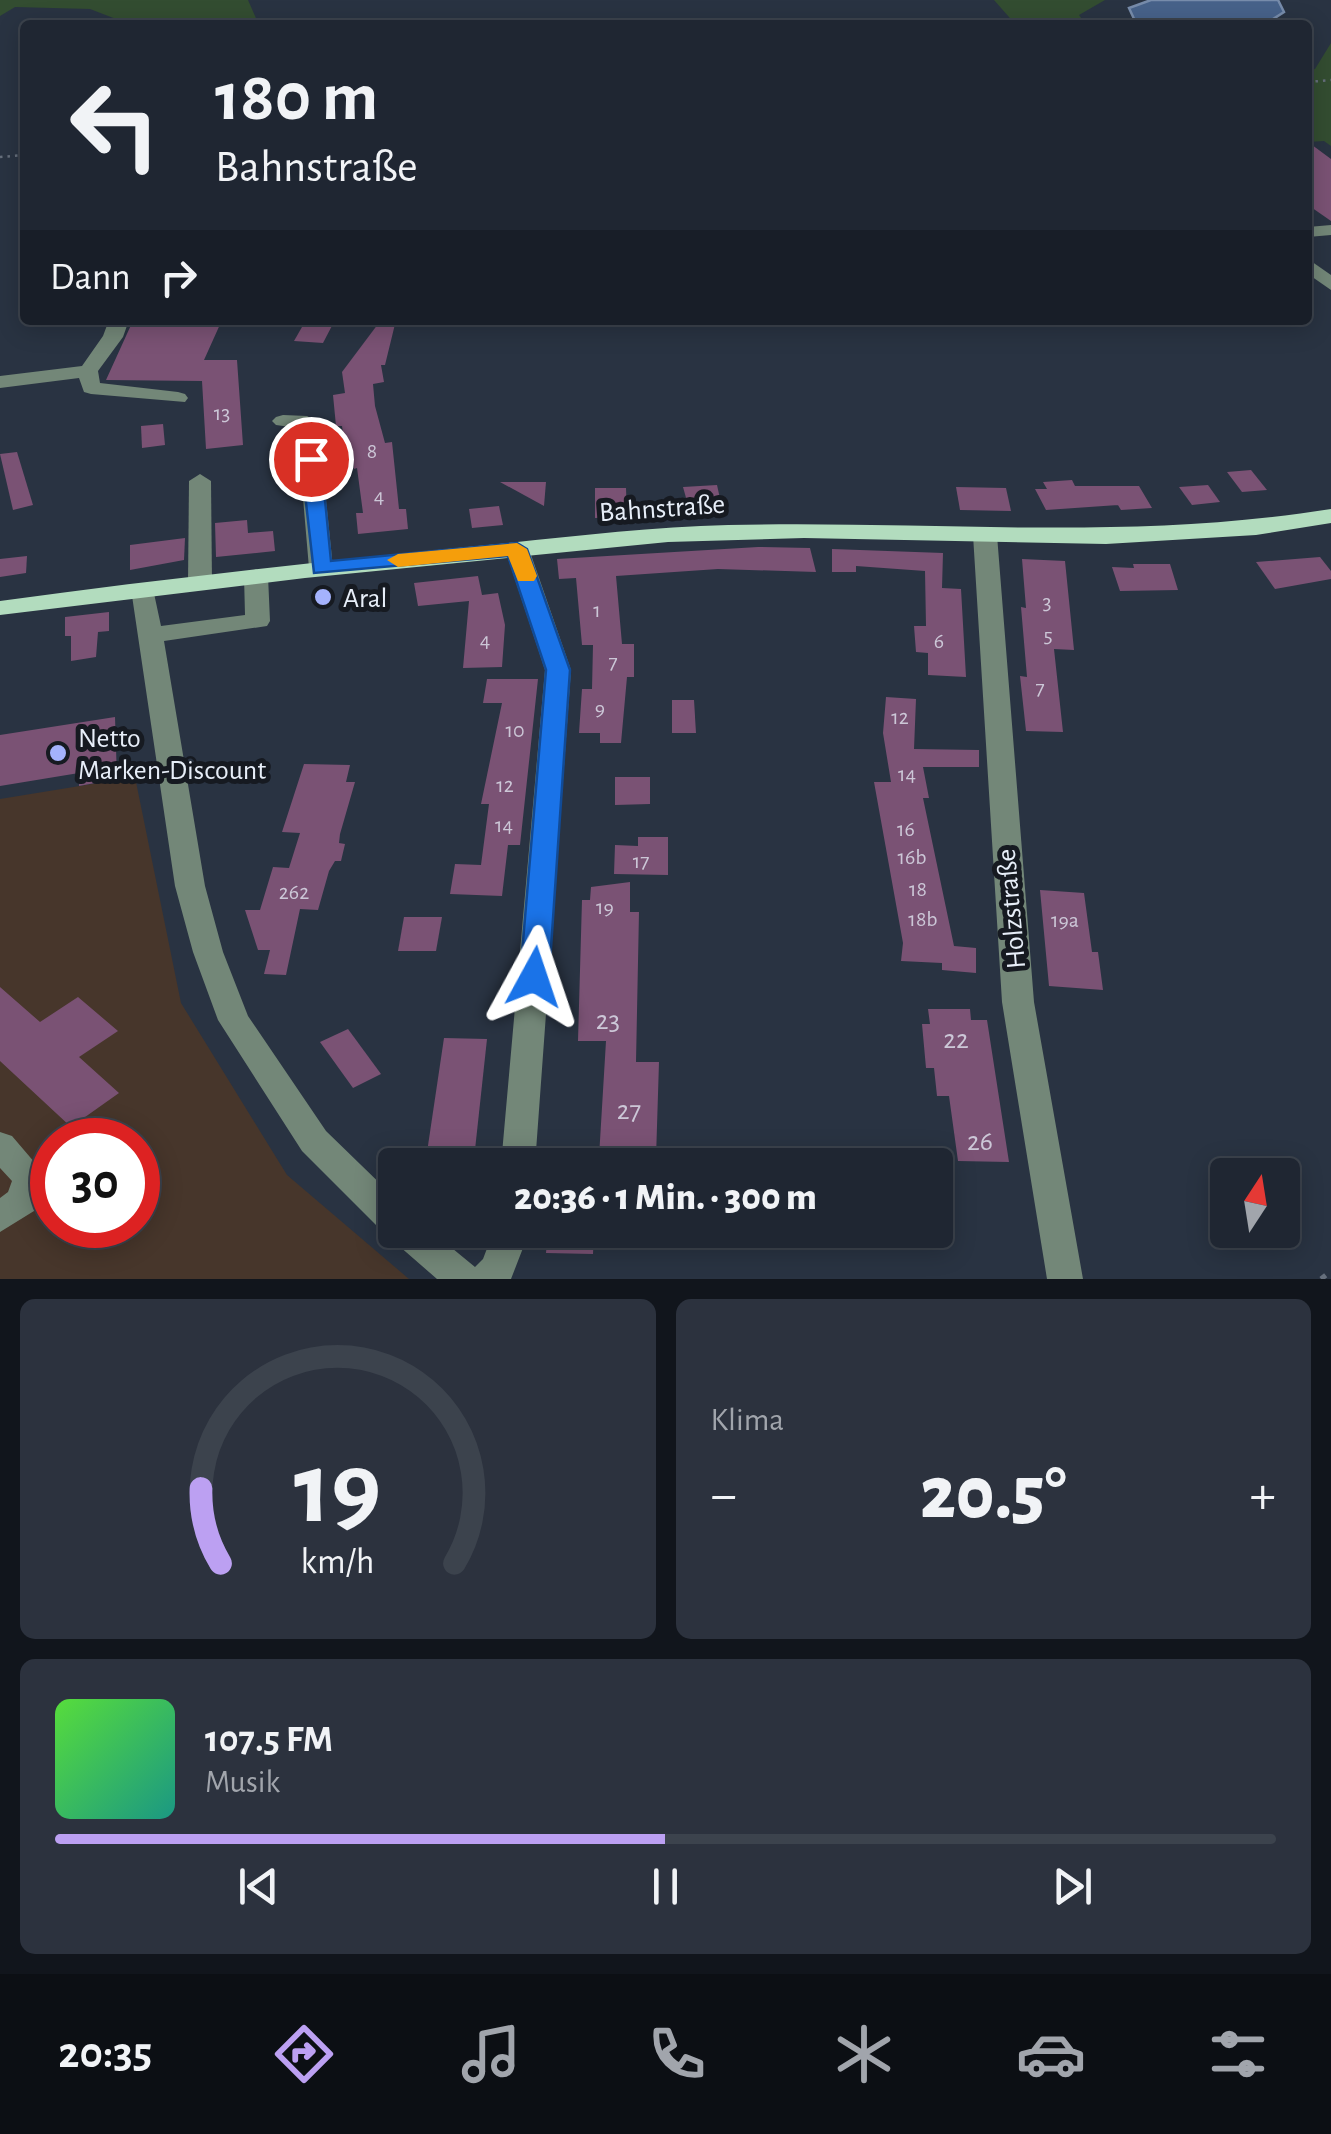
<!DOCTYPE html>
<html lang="de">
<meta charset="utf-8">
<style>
body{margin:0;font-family:"Alegreya Sans",sans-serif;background:#2c323e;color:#f1f3f6;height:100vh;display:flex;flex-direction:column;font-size:38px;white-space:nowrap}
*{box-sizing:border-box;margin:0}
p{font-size:32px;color:#a1a5ac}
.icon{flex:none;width:55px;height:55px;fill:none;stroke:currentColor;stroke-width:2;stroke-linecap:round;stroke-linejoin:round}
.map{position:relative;height:1279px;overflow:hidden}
.drawer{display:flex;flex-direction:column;gap:20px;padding:20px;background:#11151c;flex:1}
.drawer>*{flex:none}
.hud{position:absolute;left:20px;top:20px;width:1292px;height:305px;border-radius:10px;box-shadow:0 5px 25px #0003,0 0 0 2px #3c434d;background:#1f2632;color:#f1f3f6;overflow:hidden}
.needle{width:65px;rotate:12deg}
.fabs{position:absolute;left:1210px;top:1158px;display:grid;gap:20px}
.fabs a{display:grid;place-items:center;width:90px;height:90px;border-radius:10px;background:#1f2632;box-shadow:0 5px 25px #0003,0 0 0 2px #3c434d;font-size:50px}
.speed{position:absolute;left:30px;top:1118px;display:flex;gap:20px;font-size:50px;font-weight:700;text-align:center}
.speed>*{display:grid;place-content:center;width:130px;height:130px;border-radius:50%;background:#1f2632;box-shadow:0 5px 25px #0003,0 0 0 2px #3c434d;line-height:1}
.speed .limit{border:15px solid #d22;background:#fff;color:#111}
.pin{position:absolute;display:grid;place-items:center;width:85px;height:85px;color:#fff;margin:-42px;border:5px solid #fff;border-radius:50%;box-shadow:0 2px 10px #0007}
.me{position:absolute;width:110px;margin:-55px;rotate:5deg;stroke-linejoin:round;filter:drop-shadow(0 0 8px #0008)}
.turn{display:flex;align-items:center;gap:35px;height:210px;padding:0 30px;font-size:45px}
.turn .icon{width:130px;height:130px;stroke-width:2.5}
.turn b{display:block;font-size:70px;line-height:85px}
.then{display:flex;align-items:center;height:95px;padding:0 30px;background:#0003;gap:20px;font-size:38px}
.big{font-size:75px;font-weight:800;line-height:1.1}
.drawer .card{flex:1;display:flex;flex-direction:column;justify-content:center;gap:15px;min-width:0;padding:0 35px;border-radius:15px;background:#2c323e}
.drawer .dial{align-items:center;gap:0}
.dial svg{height:260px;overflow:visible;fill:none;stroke:#3c434d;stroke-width:7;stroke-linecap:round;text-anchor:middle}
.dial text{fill:#f1f3f6;stroke:none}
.song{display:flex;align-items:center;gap:30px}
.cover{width:120px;height:120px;border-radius:15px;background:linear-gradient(135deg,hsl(110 70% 55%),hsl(170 70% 35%))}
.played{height:10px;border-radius:5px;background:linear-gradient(90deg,#bca0f2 50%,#3c434d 50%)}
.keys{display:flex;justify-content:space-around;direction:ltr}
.heat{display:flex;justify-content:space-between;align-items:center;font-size:55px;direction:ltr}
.drawer .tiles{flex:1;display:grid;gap:20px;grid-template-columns:1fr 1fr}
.card:last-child{grid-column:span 2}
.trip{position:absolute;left:378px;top:1148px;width:575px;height:100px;border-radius:10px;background:#1f2632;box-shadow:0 5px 25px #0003,0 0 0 2px #3c434d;font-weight:800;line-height:100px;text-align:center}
.dock{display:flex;height:160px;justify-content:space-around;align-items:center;background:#0c0f14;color:#a1a5ac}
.dock .icon{width:70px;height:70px}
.dock .active{color:#bca0f2}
.dock b{font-size:45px;color:#f1f3f6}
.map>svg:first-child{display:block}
</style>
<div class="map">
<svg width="1331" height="1279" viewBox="0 0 1331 1279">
<rect width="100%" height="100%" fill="#293342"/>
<!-- industrial -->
<path fill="#47362b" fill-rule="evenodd" d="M135 777 181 1003 287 1175 409 1279H0V799ZM52 1140H138V1225H52Z"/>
<!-- green -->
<g fill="#334d31">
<path d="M0 0H248L259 25 129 24 90 9 15 7 0 16Z"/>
<path d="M994 0H1105L1079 15 1086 25H1016Z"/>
<path d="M1331 43V146L1324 141 1308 142V70L1315 69Z"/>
</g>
<!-- water -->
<path fill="#47628a" stroke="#778cab" stroke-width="2.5" d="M1151 0H1278L1284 12 1264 25H1147L1135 21 1129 8Z"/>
<!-- building -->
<g fill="#7a5274">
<path d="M1308 142 1331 159V221L1308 205Z"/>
<path d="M184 320H222L204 360H237L243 445 206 449 202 381 106 380 131 325 182 326Z"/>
<path d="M306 320H335L323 343 294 341Z"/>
<path d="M381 320H396L385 365H381L384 382 373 384 375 406 385 443 392 442 399 509H406L408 529 358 534 356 513H363L357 468 354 469 351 447H345L342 426H336L333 395 345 393 342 372Z"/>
<path d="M163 424 165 445 142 448 141 426Z"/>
<path d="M17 452 33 505 13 510 0 454Z"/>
<path d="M1251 470 1267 490 1242 492 1227 472Z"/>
<path d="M1072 480 1075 486H1139L1152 508 1121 510 1113 497 1118 505 1046 510 1035 489H1047L1043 482Z"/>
<path d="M500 482H546L544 506Z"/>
<path d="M717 485 721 503 688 505 683 487Z"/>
<path d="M1208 485 1220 502 1192 505 1179 487Z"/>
<path d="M956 487 1006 488 1011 511 960 510Z"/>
<path d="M595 488H626L627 517 595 518Z"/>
<path d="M499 506 503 525 472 528 469 509Z"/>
<path d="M247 520 248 533 273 531 275 551 216 557 215 523Z"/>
<path d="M185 538 184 560 130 570V545Z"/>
<path d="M758 547 810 548 816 572 718 569 616 576 622 644H634V677H627L621 743H600V733H579L582 689H592L593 645H582L576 578 559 579 557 559Z"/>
<path d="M832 549 943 553 942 588 961 589 966 677 928 675V653L916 652 914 626H926L925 571 856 566V572H832Z"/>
<path d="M27 556 26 573 0 577V559Z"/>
<path d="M1320 557 1331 571V579L1275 589 1256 562Z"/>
<path d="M1022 559 1065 561 1074 650 1054 649 1063 732 1026 731 1020 676 1027 677 1021 607 1026 608Z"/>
<path d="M1133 564H1170L1178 590 1120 591 1112 567 1134 568Z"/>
<path d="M478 576 482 595 498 593 505 625 502 667 463 668 469 601 418 606 414 583Z"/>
<path d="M109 612V631L98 632 96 657 71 661V636H65V617Z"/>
<path d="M487 679H538L520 845H508L502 896 450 894 455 864 481 865 489 804H481L502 703H483Z"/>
<path d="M886 697 916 699 914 749 979 750V767H923L929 798H923L954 946 976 948V973L942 970V963L901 961 903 943 874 782H891L883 733Z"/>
<path d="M672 700H694L696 733H672Z"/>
<path d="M115 717 117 779 79 786V773L0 786V735Z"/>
<path d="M304 764 350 765 346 782H355L340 834 339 843 345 844 341 861H335L329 871 318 910 300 909 286 975 264 974 270 950H258L245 910H260L273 867 289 868 300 833 282 832Z"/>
<path d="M615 777H650V804L615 805Z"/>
<path d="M638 837H668V875L614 874 615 845 638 846Z"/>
<path d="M630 882V912H639L636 1062H659L656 1158 599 1157 606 1041H578L582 900H590L591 887Z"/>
<path d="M1040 890 1084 893 1092 952H1098L1103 990 1049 986Z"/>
<path d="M404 917H442L436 951H398Z"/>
<path d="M0 987 40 1022 78 997 118 1031 79 1057 119 1093 71 1127 0 1061Z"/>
<path d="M928 1009H970L971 1020H987L1009 1162 958 1161 949 1096H937L934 1068H926L922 1024H930Z"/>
<path d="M348 1029 381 1074 353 1088 320 1042Z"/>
<path d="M444 1038 487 1039 474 1159H426Z"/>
<path d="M548 1230H594L593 1254 546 1253Z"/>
</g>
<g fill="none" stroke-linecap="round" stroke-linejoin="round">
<!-- path-far1 -->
<g stroke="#666f7c" stroke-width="2.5" stroke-dasharray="2.5 5" stroke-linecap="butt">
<path d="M1308 82 1331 80"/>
<path d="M0 157 25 155"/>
</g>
<!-- path -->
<path stroke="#666f7c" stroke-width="5" stroke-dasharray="6 10" stroke-linecap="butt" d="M1321 1279 1331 1271"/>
<!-- minor -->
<g fill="#738778" fill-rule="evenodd">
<path d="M1331 225V235L1308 237V227Z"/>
<path d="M1308 259 1331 275V290L1308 274Z"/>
<path d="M109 320H129L123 337 98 371 100 383 178 392 185 394 188 398 185 402 91 394 84 392 79 378 0 388V376L82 366 103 336Z"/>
<path d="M283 415 307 416 318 422 333 568 329 573 321 575 309 568 297 428 276 425 272 421 276 417Z"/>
<path d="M200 474 211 481 212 583 200 590 188 583 189 481Z"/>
<path d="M985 528 997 535 1034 1002 1083 1279H1047L1002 1002 973 535Z"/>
<path d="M517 542 529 549 571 670 535 1165H501L545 670 505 549Z"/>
<path d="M256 569 268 576 270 621 267 626 164 641 205 886 223 952 248 1016 326 1131 395 1198V1230H430L475 1267 483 1259 494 1230H530L511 1279H437L383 1232 302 1151 218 1020 193 952 175 886 131 589 134 584H152L161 626 245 615 244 576Z"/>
<path d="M0 1132 12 1136 47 1177 34 1211 0 1232V1198L8 1192 12 1181 0 1168Z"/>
</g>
<!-- major -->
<path fill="#b2dcbe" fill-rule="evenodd" d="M1331 509V523L1256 535 1106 544 804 538 668 542 305 578 0 615V601C162 579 325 561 488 545 568 537 648 527 728 525 934 520 1125 542 1331 509Z"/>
</g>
<!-- route -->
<path fill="#1a73e8" stroke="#114b97" stroke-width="2.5" d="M311 453 321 459 331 561 517 543 527 549 570 670 549 977 544 984 534 987 525 984 520 977 546 670 508 556 314 573 301 459Z"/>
<!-- slow -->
<path fill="#f59e0b" d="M517 543 527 549 537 576 534 581H518L508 556 398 567 387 560 398 554Z"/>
<!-- markers -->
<g fill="#a4b2fc" stroke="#161a21" stroke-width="4">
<circle cx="323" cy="597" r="10"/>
<circle cx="58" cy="753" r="10"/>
</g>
<g text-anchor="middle" stroke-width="10" stroke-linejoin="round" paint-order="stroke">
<!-- number labels -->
<g font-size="22" fill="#ccc7d7">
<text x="222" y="420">13</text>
<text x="372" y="458">8</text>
<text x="379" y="503">4</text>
<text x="1047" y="609">3</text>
<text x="597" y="617">1</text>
<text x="1048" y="642">5</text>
<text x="485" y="647">4</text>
<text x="939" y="648">6</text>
<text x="613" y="669">7</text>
<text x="1040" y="695">7</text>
<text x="600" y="715">9</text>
<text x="900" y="724">12</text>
<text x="515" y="737">10</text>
<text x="907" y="781">14</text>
<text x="505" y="792">12</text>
<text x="504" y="832">14</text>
<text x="906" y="836">16</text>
<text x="912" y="864">16b</text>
<text x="641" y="868">17</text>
<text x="918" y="896">18</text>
<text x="294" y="899">262</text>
<text x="605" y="914">19</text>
<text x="923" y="926">18b</text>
<text x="1065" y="927">19a</text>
</g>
<!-- street labels -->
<g font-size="28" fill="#e7eef8" stroke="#161a21">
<text transform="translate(662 507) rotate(-4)" y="10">Bahnstraße</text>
<text transform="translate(1010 909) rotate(-95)" y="10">Holzstraße</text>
</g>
<!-- poi labels -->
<g font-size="28" fill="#e7eef8" stroke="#161a21" text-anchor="start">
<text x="343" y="607">Aral</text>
<text x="78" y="747">Netto<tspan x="78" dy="32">Marken-Discount</tspan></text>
</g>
<!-- near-number labels -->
<g font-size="28" fill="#ccc7d7">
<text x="608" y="1029">23</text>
<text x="956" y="1048">22</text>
<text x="629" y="1119">27</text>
<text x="980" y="1150">26</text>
</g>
</g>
</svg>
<div class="fabs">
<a><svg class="needle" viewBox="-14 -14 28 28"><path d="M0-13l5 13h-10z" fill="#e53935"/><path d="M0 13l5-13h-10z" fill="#a1a5ac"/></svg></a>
</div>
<div class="speed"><div class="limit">30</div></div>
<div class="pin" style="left:311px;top:459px;background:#d93025"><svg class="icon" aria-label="arrive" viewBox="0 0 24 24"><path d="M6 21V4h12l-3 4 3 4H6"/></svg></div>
<svg class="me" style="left:534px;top:977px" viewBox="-20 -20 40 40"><path d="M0-17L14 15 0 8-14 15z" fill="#1a73e8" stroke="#fff" stroke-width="4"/></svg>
<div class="trip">20:36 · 1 Min. · 300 m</div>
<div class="hud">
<div class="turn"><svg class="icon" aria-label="left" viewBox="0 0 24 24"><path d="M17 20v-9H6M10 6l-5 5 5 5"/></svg><div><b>180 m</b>Bahnstraße</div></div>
<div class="then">Dann<svg class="icon" aria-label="right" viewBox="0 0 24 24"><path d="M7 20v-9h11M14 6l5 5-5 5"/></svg></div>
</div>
</div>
<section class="drawer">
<div class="tiles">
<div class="card dial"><svg viewBox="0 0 100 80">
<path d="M14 69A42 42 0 1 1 86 69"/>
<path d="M14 69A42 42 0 0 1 8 46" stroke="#bca0f2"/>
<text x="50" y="56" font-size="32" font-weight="700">19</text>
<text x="50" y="72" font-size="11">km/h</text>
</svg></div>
<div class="card"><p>Klima</p>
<div class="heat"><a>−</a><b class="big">20.5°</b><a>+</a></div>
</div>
<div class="card">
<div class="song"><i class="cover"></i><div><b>107.5 FM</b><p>Musik</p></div></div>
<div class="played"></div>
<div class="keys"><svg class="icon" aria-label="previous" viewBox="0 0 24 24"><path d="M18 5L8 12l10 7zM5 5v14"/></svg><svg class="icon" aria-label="pause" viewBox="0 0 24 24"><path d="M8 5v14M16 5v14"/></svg><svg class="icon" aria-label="next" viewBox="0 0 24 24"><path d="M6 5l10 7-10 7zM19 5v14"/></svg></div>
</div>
</div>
</section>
<nav class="dock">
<b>20:35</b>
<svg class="icon active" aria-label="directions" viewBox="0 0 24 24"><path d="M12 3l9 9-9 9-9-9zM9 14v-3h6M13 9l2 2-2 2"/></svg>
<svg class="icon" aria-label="music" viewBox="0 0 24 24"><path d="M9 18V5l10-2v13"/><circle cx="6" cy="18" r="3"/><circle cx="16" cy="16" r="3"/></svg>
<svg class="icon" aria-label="phone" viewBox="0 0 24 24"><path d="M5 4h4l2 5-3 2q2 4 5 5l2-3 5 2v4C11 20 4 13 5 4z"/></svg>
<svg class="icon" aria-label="climate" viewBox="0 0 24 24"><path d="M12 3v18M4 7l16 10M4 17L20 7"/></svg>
<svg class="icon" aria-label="car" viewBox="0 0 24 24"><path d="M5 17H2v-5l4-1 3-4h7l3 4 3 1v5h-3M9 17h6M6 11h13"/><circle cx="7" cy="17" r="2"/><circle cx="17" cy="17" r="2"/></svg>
<svg class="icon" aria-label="filters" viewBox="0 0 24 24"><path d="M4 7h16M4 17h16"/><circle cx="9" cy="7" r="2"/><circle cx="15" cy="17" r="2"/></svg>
</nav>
